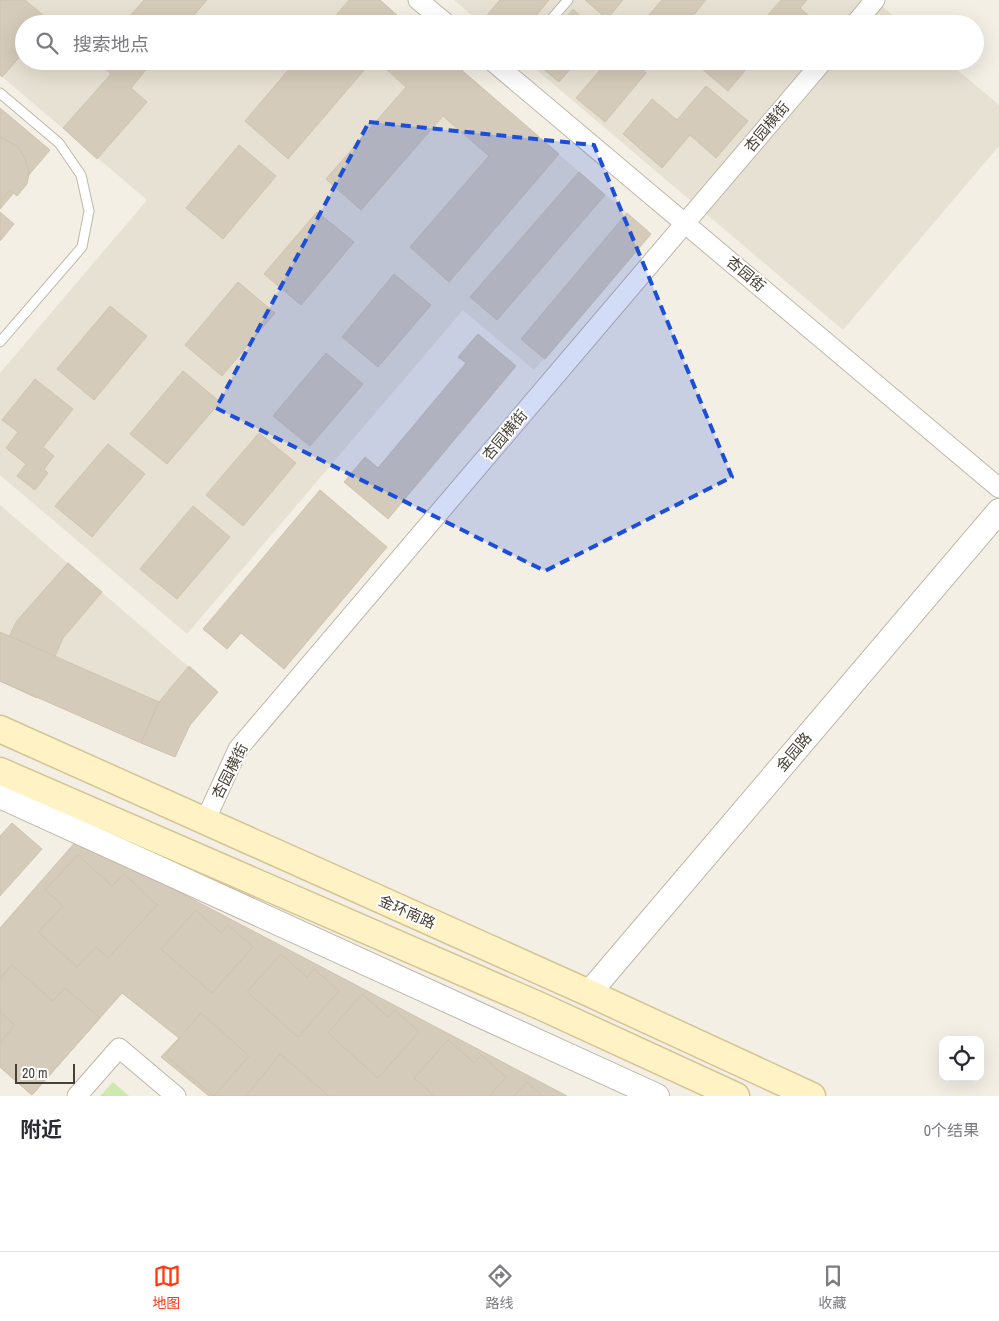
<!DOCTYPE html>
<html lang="zh">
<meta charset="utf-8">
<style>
body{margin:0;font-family:"Archivo Narrow","Noto Sans SC",sans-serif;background:#f2f2f3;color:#2b2b33}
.controls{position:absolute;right:15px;bottom:15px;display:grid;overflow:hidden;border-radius:10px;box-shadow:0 5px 20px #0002}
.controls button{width:45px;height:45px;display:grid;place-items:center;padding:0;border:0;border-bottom:1px solid #e1e1e2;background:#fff;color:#2b2b33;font:25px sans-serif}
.scale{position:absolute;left:15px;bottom:12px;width:60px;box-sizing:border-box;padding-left:5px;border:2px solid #464035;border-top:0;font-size:14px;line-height:18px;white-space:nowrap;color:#464035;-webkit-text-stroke:4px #fff;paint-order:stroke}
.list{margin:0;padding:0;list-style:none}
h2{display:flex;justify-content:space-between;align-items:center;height:65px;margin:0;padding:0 20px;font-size:21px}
h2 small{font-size:16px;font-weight:400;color:#7c7c81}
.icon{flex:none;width:28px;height:28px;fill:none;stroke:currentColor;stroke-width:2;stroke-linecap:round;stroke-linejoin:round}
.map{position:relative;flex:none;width:999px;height:1096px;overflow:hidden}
.search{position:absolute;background:#fff;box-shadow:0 5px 20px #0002;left:15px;right:15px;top:15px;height:55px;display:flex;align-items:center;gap:12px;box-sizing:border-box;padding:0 18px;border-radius:28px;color:#7c7c81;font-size:19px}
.sheet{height:155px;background:#fff}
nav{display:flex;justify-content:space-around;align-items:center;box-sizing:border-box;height:70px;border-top:1px solid #e1e1e2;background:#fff;font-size:14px;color:#7c7c81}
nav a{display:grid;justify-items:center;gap:2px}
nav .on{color:#ff3911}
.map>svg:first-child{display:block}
.residential{fill:#e7e1d3}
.grass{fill:#cde9ac}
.building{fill:#d5cbba;stroke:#d0c3ad}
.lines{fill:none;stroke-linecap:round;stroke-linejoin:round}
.service-casing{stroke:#bfb7a8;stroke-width:11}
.minor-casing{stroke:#bfb7a8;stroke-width:21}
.tertiary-casing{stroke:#bfb7a8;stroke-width:26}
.secondary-casing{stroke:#d5c493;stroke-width:29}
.service{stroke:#fff;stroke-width:9}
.minor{stroke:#fff;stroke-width:19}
.tertiary{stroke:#fff;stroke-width:24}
.secondary{stroke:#fff2c4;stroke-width:26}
.marked{fill:#1d4ed8;fill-opacity:0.2;stroke:#1d4ed8;stroke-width:4;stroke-dasharray:10 6;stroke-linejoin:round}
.labels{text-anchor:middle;stroke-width:4;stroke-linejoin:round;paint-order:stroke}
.street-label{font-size:15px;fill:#464035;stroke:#fff}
</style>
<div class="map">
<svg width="999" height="1096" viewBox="0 0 999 1096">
<rect width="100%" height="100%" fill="#f3efe5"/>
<!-- residential -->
<g class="residential">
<polygon points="0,0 380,0 407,24 24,24 24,61 451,61 651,234 534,370 463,310 187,634 0,475 0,373 147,200 0,75"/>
<polygon points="454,0 875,0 903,24 482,24"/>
<polygon points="526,61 947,61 999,105 999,146 843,330"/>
<polygon points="0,505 218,692 190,725 0,680"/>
</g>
<!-- grass -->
<polygon class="grass" points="113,1082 129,1096 100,1096"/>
<!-- building -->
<g class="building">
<polygon points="0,0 25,0 50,21 48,24 24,24 24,52 2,77 0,75"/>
<polygon points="144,0 207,0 186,24 123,24"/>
<polygon points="349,0 380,0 407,24 329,24"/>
<polygon points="500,0 549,0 529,24 487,24 483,20"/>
<polygon points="585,0 623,0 607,19"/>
<polygon points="662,0 706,0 686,24 641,24"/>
<polygon points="781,0 807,0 800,8 818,24 760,24"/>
<polygon points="573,9 589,24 560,24"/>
<polygon points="96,61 153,61 131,88 147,102 97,159 63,128 111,74"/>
<polygon points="296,61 372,61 288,159 245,121"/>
<polygon points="377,61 451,61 559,154 449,282 410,247 489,156 443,116 361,210 326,179 406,87"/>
<polygon points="534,61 577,61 559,82"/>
<polygon points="608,61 633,61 646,73 605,122 576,98"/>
<polygon points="693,61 753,61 728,91"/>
<polygon points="706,86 748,121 716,158 690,135 662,168 623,134 652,99 677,120"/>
<polygon points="0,108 50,150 0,209"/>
<polygon points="0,137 17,146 25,158 29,174 27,184 17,196 10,190 0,202"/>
<polygon points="239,145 276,176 223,239 186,208"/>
<polygon points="579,172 605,195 497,320 470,297"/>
<polygon points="0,212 14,224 0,241"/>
<polygon points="317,212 354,242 301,305 264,274"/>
<polygon points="627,213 651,234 545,359 521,339"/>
<polygon points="394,274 431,305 378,367 342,337"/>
<polygon points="238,282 275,313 222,376 185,345"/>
<polygon points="110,306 147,336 94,400 57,369"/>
<polygon points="478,334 516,366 388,519 344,482 365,457 378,468 466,363 458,357"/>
<polygon points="326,353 363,384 310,446 273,416"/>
<polygon points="183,371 220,402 167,464 130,434"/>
<polygon points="35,379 73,409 43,447 54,456 44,469 48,473 35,490 17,476 26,464 6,448 18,432 2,420"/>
<polygon points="259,433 296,463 243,526 206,495"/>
<polygon points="108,444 145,474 92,537 55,506"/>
<polygon points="320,490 387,547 284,669 241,633 227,649 203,629"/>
<polygon points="193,506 230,537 177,599 140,569"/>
<polygon points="68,563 102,592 63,638 37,698 0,681 0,656 16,622"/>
<polygon points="0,632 159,702 141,743 0,681"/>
<polygon points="189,666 218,692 190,725 175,757 141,743 159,702"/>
<polygon points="12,823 42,849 0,896 0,836"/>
<polygon points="78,839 567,1096 209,1096 161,1057 179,1038 122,993 32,1095 0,1067 0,928"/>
<polygon points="78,855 112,886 124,874 157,905 108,958 96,947 77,967 38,932 63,906 45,890"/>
<polygon points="196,910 221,933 228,925 253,947 212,993 161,949"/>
<polygon points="281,954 307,977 314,969 339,991 298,1037 247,992"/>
<polygon points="12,965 53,1001 65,988 100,1018 32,1095 0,1067 0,1043 15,1025 0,1012 0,979"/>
<polygon points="362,994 388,1017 395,1010 419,1032 378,1078 328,1033"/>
<polygon points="201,1013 249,1056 214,1096 165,1055"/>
<polygon points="448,1040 474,1063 481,1055 506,1077 489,1096 434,1096 414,1078"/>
<polygon points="280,1054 329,1096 246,1096"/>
<polygon points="527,1082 542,1096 514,1096"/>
</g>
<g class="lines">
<defs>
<g id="service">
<polyline points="547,24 568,0"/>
<polyline points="0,93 59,143 81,175 89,211 82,247 0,342"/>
</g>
<g id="minor">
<polyline points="418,0 447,24"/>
<polyline points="855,24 875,0"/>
<polyline points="492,61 999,488"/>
<polyline points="205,821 238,749 823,61"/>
<polyline points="77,1096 119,1048 176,1096"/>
</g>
<g id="tertiary">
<polyline points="0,796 657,1096"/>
<polyline points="589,993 999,511"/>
</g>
<g id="secondary">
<polyline points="0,729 589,993 812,1096"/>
<polyline points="0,771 538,1005 736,1096"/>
</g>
</defs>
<!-- service casing -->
<use href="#service" class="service-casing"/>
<!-- minor casing -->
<use href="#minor" class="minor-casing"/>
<!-- tertiary casing -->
<use href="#tertiary" class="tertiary-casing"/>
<!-- secondary casing -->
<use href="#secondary" class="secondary-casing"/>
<!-- service -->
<use href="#service" class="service"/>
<!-- minor -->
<use href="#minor" class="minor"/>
<!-- tertiary -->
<use href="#tertiary" class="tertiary"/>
<!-- secondary -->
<use href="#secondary" class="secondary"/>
</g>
<!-- marked area -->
<path class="marked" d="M369 122 594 145 732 477 545 571 216 408Z"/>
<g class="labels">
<!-- street labels -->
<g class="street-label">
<text transform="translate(767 127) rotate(-50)" y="5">杏园横街</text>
<text transform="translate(746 274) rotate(40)" y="5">杏园街</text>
<text transform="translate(505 435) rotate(-50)" y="5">杏园横街</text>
<text transform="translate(794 752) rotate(-50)" y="5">金园路</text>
<text transform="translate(230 771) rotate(-63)" y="5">杏园横街</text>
<text transform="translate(407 912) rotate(24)" y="5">金环南路</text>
</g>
</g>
</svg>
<div class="controls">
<button><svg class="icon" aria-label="locate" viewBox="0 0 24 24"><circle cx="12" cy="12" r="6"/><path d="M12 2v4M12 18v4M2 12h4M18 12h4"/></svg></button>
</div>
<div class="scale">20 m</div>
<div class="search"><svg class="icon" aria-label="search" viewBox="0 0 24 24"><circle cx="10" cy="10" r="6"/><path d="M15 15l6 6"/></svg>搜索地点</div>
</div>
<section class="sheet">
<h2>附近<small>0个结果</small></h2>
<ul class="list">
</ul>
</section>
<nav>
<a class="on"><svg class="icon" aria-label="map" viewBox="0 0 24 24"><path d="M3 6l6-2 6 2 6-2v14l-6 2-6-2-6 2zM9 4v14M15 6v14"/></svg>地图</a>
<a><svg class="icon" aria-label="directions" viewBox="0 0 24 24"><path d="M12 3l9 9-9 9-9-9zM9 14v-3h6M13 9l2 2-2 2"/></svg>路线</a>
<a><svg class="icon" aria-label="saved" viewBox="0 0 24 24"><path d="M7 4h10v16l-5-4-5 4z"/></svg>收藏</a>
</nav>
